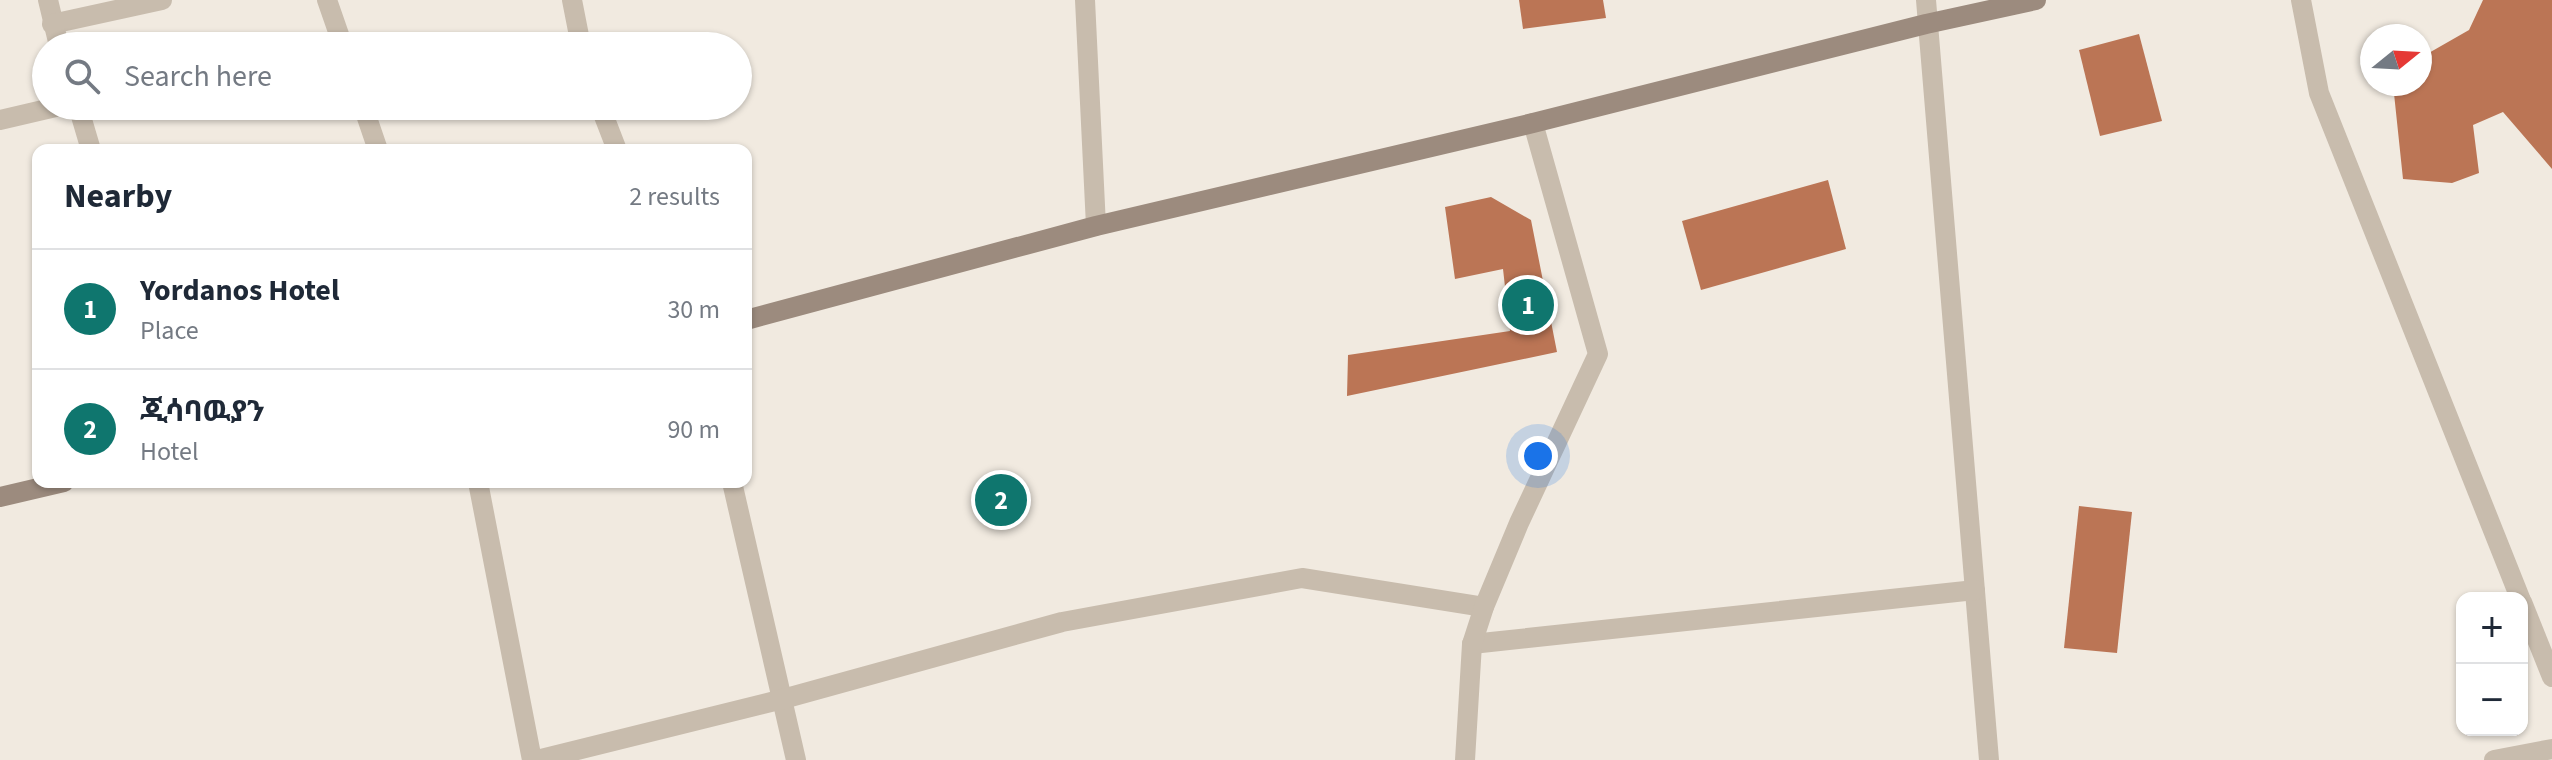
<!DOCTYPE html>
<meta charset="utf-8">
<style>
body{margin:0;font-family:"Source Sans 3","Noto Sans Ethiopic",sans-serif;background:#f6f6f7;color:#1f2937}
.controls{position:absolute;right:24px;bottom:24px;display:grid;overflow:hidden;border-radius:16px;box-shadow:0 2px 6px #0004}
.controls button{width:72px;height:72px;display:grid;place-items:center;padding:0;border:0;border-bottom:2px solid #e0e1e3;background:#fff;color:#1f2937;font:40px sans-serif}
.compass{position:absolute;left:2360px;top:24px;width:72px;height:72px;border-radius:50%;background:#fff;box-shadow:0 2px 6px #0004;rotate:72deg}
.you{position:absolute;left:1538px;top:456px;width:28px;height:28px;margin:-20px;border:6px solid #fff;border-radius:50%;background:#1a73e8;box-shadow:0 0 0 12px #1a73e833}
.badge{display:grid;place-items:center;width:52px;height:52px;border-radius:50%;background:#0f766e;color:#fff;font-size:26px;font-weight:700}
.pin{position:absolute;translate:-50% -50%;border:4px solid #fff;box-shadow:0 2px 8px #0006}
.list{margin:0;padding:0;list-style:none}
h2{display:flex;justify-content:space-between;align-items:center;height:104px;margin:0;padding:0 32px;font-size:34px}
h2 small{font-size:26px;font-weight:400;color:#747a83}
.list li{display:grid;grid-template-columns:52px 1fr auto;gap:24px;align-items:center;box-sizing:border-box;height:120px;padding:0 32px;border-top:2px solid #e0e1e3}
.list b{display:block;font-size:30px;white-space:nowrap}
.list p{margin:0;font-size:26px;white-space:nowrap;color:#747a83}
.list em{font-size:26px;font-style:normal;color:#747a83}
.icon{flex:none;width:44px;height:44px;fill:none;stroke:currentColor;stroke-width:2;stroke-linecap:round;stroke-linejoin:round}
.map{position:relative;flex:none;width:2552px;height:760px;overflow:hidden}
.search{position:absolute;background:#fff;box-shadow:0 2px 6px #0004;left:32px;top:32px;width:720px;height:88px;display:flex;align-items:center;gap:20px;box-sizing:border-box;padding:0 28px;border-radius:44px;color:#747a83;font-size:30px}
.panel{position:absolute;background:#fff;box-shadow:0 2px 6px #0004;left:32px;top:144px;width:720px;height:344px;border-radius:16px}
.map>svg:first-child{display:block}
.building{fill:#bb7555}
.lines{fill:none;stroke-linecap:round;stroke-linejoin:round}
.street{stroke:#c8bcad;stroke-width:20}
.secondary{stroke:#9c8b7e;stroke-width:20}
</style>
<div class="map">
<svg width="2552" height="760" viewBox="0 0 2552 760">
<rect width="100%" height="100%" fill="#f1eae0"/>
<!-- building -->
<g class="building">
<polygon points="1519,0 1603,0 1606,18 1523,29"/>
<polygon points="2483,0 2552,0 2552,169 2503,112 2473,125 2479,173 2452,183 2403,179 2393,84 2420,84 2420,58 2469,30"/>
<polygon points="2139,34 2162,121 2100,136 2079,50"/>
<polygon points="1828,180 1846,249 1701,290 1682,221"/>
<polygon points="1491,197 1531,220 1557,352 1347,396 1348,355 1510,331 1503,269 1455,279 1445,207"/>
<polygon points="2079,506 2132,512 2117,653 2064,648"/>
</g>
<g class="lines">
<!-- street -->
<g class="street">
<polyline points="48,0 59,46"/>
<polyline points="327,0 343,46"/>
<polyline points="572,0 581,46"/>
<polyline points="1085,0 1096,226"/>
<polyline points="1926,0 1989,760"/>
<polyline points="2301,0 2319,93 2520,598"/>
<polyline points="52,24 162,0"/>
<polyline points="78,106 91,150"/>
<polyline points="363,106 378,150"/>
<polyline points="600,106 617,150"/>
<polyline points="0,120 60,106"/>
<polyline points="478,482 532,760"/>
<polyline points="732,482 796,760"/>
<polyline points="2522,602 2552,677"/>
<polyline points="1472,644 1975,590"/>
<polyline points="537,760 783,699 1062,622 1302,578 1484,607"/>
<polyline points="1465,760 1472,644 1484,607 1519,523 1598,354 1533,123"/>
<polyline points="2494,760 2552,749"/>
</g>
<!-- secondary -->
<g class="secondary">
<polyline points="746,320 1096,226 1533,123 1926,24 2036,0"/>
<polyline points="0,497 64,482"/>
</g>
</g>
</svg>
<div class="controls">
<button>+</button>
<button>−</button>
</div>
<svg class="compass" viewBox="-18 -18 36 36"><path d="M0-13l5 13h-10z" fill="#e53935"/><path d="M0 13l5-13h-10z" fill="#747a83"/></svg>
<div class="you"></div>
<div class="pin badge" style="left:1528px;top:305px">1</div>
<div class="pin badge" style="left:1001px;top:500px">2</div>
<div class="search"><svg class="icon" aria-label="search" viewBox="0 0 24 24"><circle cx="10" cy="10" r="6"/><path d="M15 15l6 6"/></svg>Search here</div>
<section class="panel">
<h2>Nearby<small>2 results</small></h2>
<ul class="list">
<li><span class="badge">1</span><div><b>Yordanos Hotel</b><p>Place</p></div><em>30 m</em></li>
<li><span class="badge">2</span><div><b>ጂሳባዉያን</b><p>Hotel</p></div><em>90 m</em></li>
</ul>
</section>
</div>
